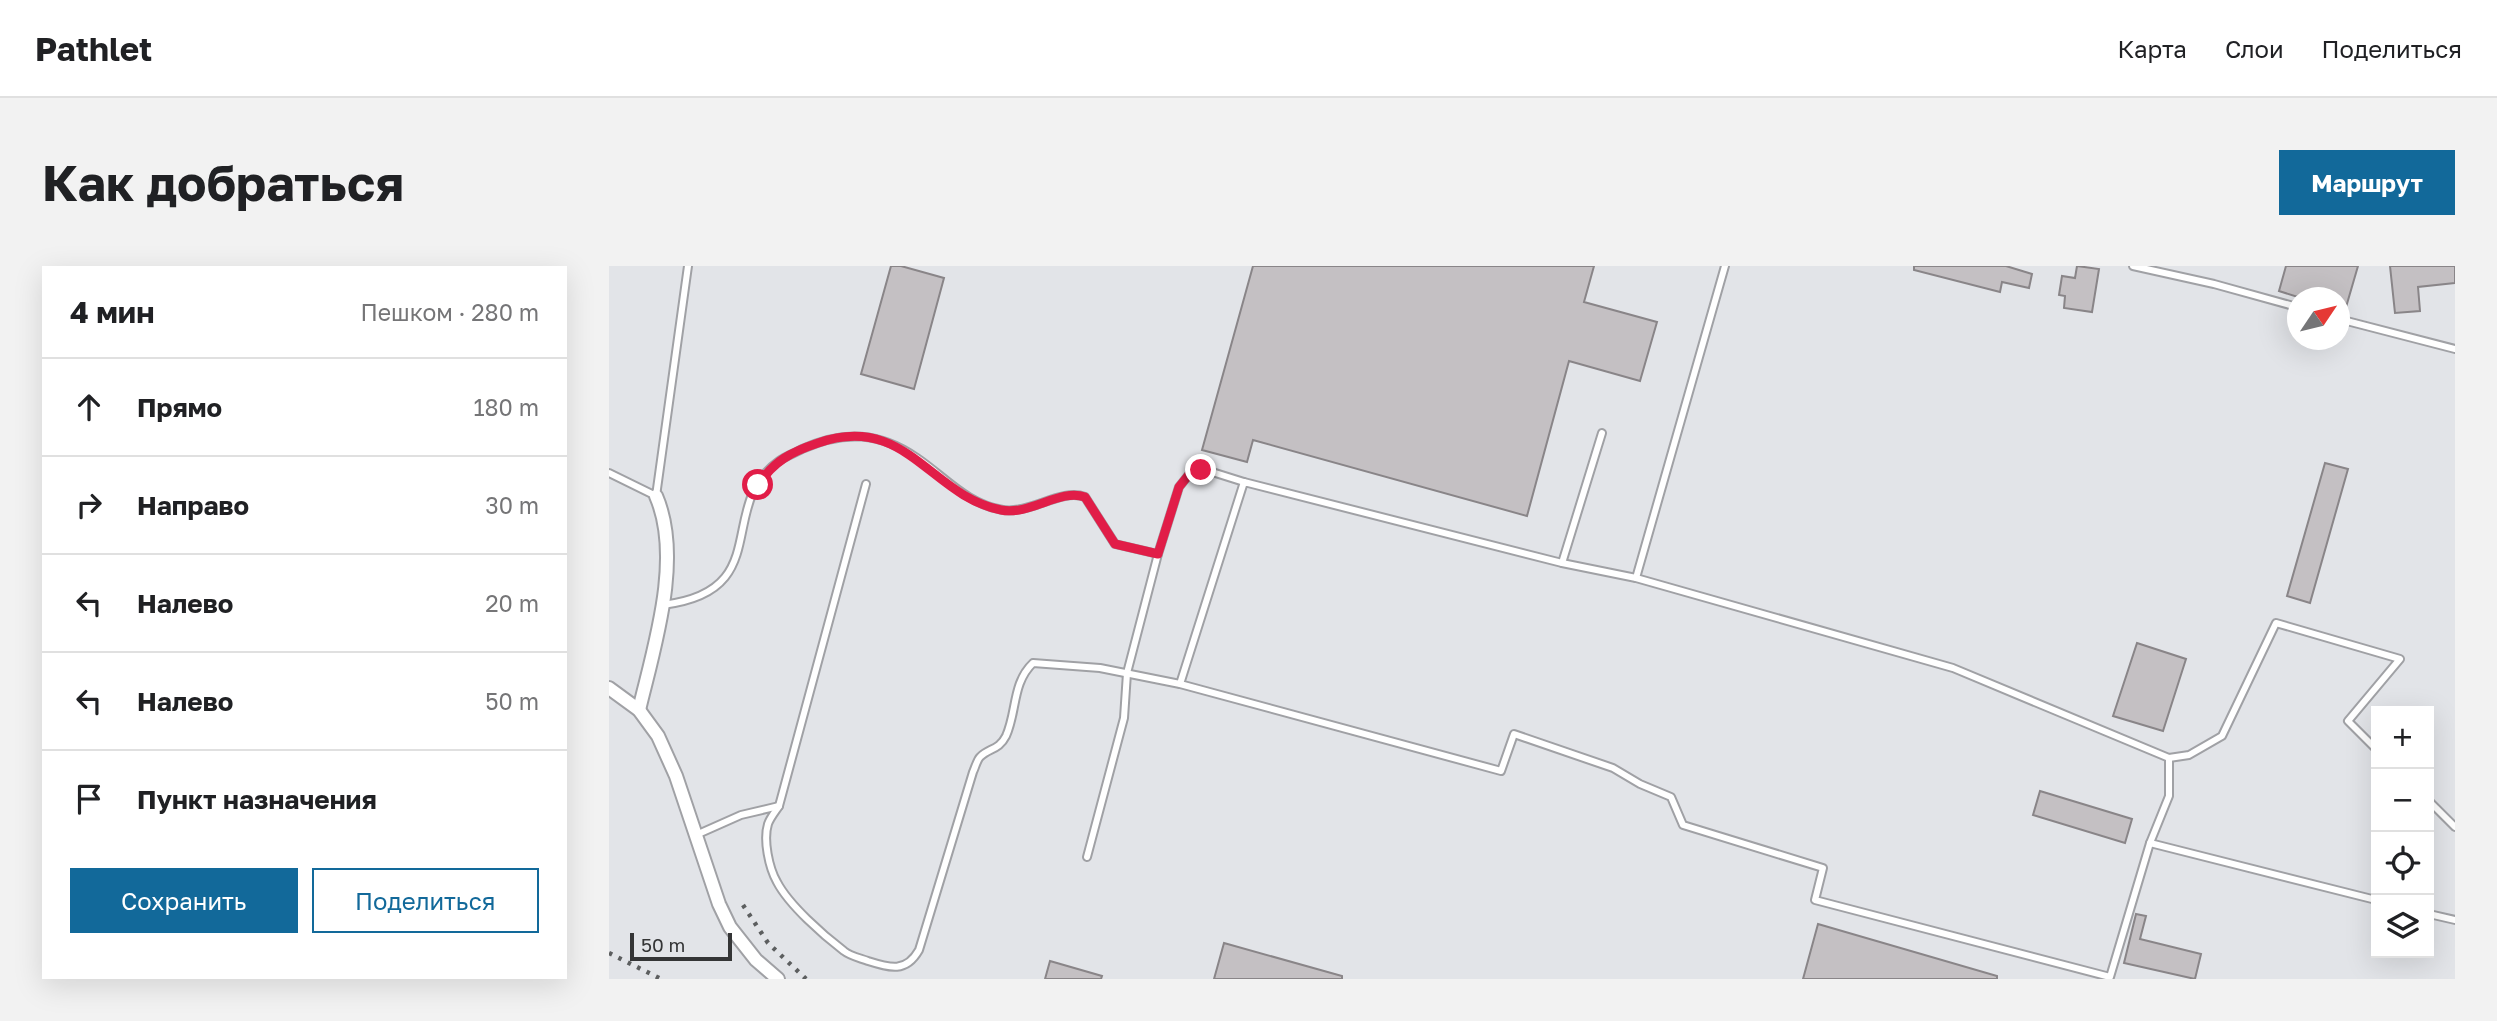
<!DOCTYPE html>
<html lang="ru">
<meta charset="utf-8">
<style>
body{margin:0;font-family:"Golos Text",sans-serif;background:#f2f2f2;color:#202124}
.controls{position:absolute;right:21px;bottom:21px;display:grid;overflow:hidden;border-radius:0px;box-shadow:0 7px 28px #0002}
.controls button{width:63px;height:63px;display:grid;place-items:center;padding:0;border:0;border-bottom:2px solid #e0e0e0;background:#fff;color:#202124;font:35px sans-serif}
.compass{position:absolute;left:1678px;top:21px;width:63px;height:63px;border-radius:50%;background:#fff;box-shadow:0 7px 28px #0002;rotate:55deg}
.scale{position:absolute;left:21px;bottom:18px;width:102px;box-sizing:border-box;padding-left:7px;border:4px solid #343536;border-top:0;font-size:19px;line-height:24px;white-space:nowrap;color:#343536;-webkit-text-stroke:5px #e2e4e8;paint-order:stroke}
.stop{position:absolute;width:21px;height:21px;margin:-16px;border:5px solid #e11d48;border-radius:50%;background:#fff}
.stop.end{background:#e11d48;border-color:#fff;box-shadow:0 2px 7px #0008}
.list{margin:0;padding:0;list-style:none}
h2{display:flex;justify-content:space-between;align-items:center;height:91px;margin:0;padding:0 28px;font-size:30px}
h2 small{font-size:23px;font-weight:400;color:#757577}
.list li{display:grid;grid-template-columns:46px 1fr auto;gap:21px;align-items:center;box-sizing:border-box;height:98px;padding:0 28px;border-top:2px solid #e0e0e0}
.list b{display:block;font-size:26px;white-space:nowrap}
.list em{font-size:23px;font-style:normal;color:#757577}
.actions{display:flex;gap:14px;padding:21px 28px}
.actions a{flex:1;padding:16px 0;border:2px solid #12699a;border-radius:0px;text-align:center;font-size:24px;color:#12699a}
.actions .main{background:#12699a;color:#fff}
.icon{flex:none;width:38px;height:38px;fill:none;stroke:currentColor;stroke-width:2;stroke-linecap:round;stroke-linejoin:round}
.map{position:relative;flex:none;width:1846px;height:713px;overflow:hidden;border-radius:0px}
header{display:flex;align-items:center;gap:42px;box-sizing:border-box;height:98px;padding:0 35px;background:#fff;border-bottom:2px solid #e0e0e0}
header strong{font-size:33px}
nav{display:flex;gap:38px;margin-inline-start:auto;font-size:24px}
.intro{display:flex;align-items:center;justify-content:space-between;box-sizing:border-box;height:168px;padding:0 42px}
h1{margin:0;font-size:49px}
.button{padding:18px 32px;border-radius:0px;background:#12699a;color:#fff;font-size:24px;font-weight:700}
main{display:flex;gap:42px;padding:0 42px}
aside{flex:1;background:#fff;border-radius:0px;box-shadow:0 7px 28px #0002}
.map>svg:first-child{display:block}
.building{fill:#c4c0c3;stroke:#898588;stroke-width:2}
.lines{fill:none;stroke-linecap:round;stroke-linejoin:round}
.lane-casing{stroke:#a0a1a5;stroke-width:10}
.street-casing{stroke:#a0a1a5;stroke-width:16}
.lane{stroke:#fff;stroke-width:6}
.street{stroke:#fff;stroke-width:12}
.rail{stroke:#5c5e5f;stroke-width:4.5;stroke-dasharray:3.5 7;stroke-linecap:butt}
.route{stroke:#e11d48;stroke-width:9}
</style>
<header>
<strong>Pathlet</strong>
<nav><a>Карта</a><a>Слои</a><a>Поделиться</a></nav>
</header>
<div class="intro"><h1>Как добраться</h1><a class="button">Маршрут</a></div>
<main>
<aside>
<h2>4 мин<small>Пешком · 280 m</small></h2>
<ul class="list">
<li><svg class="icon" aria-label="ahead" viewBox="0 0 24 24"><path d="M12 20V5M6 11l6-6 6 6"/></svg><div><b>Прямо</b></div><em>180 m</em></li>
<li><svg class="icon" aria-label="right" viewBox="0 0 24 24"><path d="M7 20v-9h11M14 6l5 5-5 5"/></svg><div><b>Направо</b></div><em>30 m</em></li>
<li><svg class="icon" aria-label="left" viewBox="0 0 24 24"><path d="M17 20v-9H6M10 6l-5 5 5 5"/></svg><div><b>Налево</b></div><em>20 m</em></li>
<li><svg class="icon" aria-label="left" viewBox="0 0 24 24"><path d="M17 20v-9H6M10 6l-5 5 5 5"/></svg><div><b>Налево</b></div><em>50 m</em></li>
<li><svg class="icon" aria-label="arrive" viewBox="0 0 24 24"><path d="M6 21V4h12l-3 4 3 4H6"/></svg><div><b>Пункт назначения</b></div></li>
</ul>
<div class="actions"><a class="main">Сохранить</a><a>Поделиться</a></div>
</aside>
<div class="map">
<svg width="1846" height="713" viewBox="0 0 1846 713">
<rect width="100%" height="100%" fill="#e2e4e8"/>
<!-- building -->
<g class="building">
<polygon points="282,0 292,0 335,12 305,123 252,108"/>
<polygon points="644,0 985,0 975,36 1048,56 1031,115 960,95 918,250 644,174 638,196 593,184"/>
<polygon points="1305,0 1397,0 1423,8 1420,22 1393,16 1391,26 1305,4"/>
<polygon points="1468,0 1490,3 1483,46 1455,42 1456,30 1450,29 1453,10 1466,12"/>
<polygon points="1677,0 1749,0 1735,48 1731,47 1731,32 1692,32 1670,25"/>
<polygon points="1781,0 1846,0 1846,17 1809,21 1811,45 1786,47"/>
<polygon points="1716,197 1739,203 1701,337 1678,330"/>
<polygon points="1528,377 1577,393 1554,465 1504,450"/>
<polygon points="1431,525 1523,553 1516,577 1424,549"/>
<polygon points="1527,648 1537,650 1531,673 1592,688 1586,713 1515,697"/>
<polygon points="1209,658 1388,710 1388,713 1194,713"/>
<polygon points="615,677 733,710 733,713 605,713"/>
<polygon points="441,695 493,710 492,713 436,713"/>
</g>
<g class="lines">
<defs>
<g id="lane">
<polyline points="1524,0 1605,18 1688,41"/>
<polyline points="1730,53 1846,83"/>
<polyline points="0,207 47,230 79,0"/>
<path d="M257 218 170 540C166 546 161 552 159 558 154 574 160 602 168 616 180 639 214 669 235 685 241 690 251 692 259 695 281 702 297 707 310 684L364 506C366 502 368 494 371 491 380 482 390 484 397 470 408 446 403 417 424 397L491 402 571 418"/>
<polyline points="549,288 570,221 582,206 600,205 635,216"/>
<polyline points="953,297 993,167"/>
<polyline points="1027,312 1116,0"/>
<path d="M54 339C167 325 106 240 170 195 177 190 186 187 193 183 235 164 271 166 308 192 336 211 359 239 394 244 422 248 452 222 476 231L506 278 549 288 518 407 515 452 478 591"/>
<polyline points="1767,483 1739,455 1791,393 1667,357 1613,470 1580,489 1560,492 1344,402 1027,312 953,297 635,216 571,418 892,505 905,468 1004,502 1031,518 1062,531 1074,559 1214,602 1206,634 1501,711 1541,577 1767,634"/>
<polyline points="1820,535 1846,561"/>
<polyline points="87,569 132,549 170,540"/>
<polyline points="1541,577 1560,530 1560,492"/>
<polyline points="1820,648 1846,654"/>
</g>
<g id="street">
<polyline points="0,422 30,444 49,470 67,510 110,638 121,661 147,694 169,713"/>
<path d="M30 444C45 381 74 292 47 230"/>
</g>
</defs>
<!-- lane casing -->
<use href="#lane" class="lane-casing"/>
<!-- street casing -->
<use href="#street" class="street-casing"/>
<!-- lane -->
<use href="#lane" class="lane"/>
<!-- street -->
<use href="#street" class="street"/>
<!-- rail -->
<g class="rail">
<polyline points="134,639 159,677 197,713"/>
<polyline points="0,687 52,713"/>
</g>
</g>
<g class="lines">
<!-- route -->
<path class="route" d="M149 219C165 195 182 186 209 177 297 146 321 230 392 244 421 250 451 222 476 231L506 278 549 288 570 221 582 206 592 204"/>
</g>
</svg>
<div class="controls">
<button>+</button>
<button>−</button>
<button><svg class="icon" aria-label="locate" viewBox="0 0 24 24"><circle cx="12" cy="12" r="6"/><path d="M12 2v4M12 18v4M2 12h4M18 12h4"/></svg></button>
<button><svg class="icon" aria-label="layers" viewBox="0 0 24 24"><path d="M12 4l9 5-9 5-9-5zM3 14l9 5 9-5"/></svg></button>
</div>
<svg class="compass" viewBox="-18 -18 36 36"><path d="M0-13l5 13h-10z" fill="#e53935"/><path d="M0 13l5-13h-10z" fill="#757577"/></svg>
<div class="scale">50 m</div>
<div class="stop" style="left:149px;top:219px"></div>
<div class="stop end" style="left:592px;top:204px"></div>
</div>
</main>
